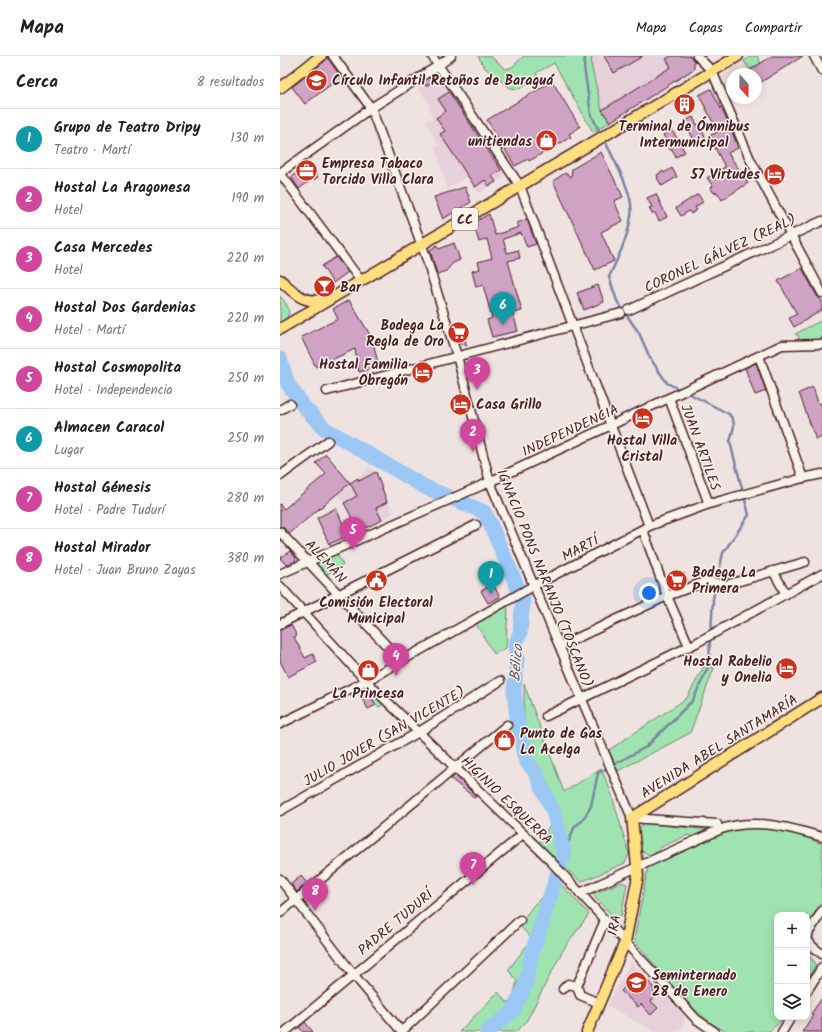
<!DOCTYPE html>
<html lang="es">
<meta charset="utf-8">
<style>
body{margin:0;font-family:Kalam,sans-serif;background:#f6f6f6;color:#202124}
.controls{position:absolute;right:12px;bottom:12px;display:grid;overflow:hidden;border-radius:8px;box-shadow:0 2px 10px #0003}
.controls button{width:36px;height:36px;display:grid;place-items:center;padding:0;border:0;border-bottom:1px solid #e0e0e0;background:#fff;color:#202124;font:20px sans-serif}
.compass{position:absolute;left:446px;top:12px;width:36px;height:36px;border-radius:50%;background:#fff;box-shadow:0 2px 10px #0003;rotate:160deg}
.you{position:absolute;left:369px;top:537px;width:14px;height:14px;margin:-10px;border:3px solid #fff;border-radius:50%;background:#1a73e8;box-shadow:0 0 0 6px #1a73e833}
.badge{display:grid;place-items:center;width:26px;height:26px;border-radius:50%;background:#c8321e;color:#fff;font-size:13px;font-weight:700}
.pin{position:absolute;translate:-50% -33px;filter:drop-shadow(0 1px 2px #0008)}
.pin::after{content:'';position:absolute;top:21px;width:14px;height:12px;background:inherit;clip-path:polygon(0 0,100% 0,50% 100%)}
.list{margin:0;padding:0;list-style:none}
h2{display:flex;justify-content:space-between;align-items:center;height:52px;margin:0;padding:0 16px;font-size:17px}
h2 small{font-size:13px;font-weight:400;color:#757577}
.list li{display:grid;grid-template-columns:26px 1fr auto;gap:12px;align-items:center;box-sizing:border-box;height:60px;padding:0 16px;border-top:1px solid #e0e0e0}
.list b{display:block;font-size:15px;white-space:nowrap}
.list p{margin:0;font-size:13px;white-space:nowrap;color:#757577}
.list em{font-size:13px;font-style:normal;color:#757577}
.icon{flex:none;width:22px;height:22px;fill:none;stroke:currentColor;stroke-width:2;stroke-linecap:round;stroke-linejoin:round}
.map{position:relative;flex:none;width:542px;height:976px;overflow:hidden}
header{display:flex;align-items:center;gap:24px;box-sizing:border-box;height:56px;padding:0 20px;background:#fff;border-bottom:1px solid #e0e0e0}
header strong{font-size:19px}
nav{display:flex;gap:22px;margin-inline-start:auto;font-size:14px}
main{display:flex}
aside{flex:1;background:#fff}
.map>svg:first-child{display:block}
.built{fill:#e6d0d9}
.green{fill:#9fe4b0;stroke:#74826e}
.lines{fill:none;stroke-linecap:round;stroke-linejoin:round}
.stream{stroke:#7a84a4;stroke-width:2.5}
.river{stroke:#9ac7f4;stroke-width:15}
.building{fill:#d0a3c5;stroke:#4a1f2b}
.minor-casing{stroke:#4a1f2b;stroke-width:11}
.major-casing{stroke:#4a1f2b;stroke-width:13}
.minor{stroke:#f7f3e8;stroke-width:8}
.major{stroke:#fddf80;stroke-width:10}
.labels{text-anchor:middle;stroke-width:3;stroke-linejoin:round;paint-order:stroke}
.shield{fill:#f7f3e8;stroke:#7e5f64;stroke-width:1}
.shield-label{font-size:13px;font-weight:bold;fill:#4a1f2b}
.poi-label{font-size:14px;font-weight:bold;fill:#4a1f2b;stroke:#f7f3e8;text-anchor:start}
.street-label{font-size:14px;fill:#4a1f2b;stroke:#f7f3e8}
.water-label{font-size:15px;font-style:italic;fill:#625167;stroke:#f7f3e8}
</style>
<header>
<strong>Mapa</strong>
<nav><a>Mapa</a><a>Capas</a><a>Compartir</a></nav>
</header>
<main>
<aside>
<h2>Cerca<small>8 resultados</small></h2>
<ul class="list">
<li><span class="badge" style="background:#0f9aa8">1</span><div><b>Grupo de Teatro Dripy</b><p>Teatro · Martí</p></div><em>130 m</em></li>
<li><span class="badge" style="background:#d1479c">2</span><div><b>Hostal La Aragonesa</b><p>Hotel</p></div><em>190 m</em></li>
<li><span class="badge" style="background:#d1479c">3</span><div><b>Casa Mercedes</b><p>Hotel</p></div><em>220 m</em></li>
<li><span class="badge" style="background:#d1479c">4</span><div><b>Hostal Dos Gardenias</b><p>Hotel · Martí</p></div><em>220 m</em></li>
<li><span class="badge" style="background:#d1479c">5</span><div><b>Hostal Cosmopolita</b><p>Hotel · Independencia</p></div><em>250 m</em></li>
<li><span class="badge" style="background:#0f9aa8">6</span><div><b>Almacen Caracol</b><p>Lugar</p></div><em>250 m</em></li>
<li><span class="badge" style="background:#d1479c">7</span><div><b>Hostal Génesis</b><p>Hotel · Padre Tudurí</p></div><em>280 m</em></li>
<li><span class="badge" style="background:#d1479c">8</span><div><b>Hostal Mirador</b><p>Hotel · Juan Bruno Zayas</p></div><em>380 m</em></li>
</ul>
</aside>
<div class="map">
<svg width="542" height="976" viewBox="0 0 542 976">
<rect width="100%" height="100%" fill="#efe3e1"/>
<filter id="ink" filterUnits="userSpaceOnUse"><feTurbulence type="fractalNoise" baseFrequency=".025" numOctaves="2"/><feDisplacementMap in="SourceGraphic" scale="8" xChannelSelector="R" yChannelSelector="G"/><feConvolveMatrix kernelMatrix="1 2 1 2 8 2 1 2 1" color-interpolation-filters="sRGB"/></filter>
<g filter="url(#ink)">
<!-- built -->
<g class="built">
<polygon points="312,0 410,0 414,4 414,13 330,66 322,54 311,9"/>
<polygon points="151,18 157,19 225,120 199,137 187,120 167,133 155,91 158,89 146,65 153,62 149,50 150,49 136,29"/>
<polygon points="90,412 96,416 113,458 79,475 65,446 57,439"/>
<polygon points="351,906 405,960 403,969 399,976 373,976 373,975 327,949"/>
</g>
<!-- green -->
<g class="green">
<polygon points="198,0 210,0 226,13 232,11 244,0 312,0 311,9 322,54 330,66 313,76 274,7 256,17 258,21 239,33 230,32 205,12"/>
<polygon points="471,0 477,0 481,7 470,14 464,5"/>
<path d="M0 240C9 250 14 259 0 268Z"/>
<polygon points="542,264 542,284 518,284 519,280 515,278"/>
<polygon points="57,498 63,509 46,519 35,507"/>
<polygon points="228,550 226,592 214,598 196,568"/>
<polygon points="425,608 434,612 410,677 338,715 329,694 407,642"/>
<polygon points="244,628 284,736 321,713 330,733 349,798 345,807 301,826 259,787 271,767 272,747 258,715 252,709 246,692 248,684 244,671"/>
<polygon points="88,631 104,647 100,651 96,649 88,636 81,641 78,637"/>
<polygon points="363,767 430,774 412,781 408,779 381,791 379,795 369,799 361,794 358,776"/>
<path d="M457 772 507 773 542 788V846L527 869V859H497V961H505L490 975 487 976C475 976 462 976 450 976 422 972 373 906 354 884L368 811Z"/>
<polygon points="278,825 309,858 283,894 246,966 236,976 179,976 218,936 227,947 233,941 237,925 228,914 252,883 239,869 253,850"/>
<polygon points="341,826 347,828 341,860 334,862 312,838"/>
<polygon points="527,897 536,908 527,924"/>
</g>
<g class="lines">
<!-- stream -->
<g class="stream">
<polyline points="305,0 304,11 311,58 321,79"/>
<path d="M324 83C333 103 355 138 351 160 348 181 338 202 329 221L337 245 359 277 370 302 387 327 401 334"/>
<polyline points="406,336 449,358 453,364 454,370 450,386 469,459 443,497 433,543 431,577"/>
<polyline points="284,797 295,770 302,765 311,750 318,717 366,691 413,644 429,609 430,582"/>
</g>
<!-- river -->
<polyline class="river" points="0,303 8,328 24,351 44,372 145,431 204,456 208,463 243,544 240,577 235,589 237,603 234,635 238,670 243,682 243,696 246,705 255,716 273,755 284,797 252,897 245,930 232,956 207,976"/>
</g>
<!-- building -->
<g class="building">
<polygon points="324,0 363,0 334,17"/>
<polygon points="391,0 410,0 414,5 414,13 330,66 322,54 391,11 386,3"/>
<polygon points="492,0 523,0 478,28 476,24 476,18 464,18"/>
<polygon points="47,1 61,21 25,48 12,31 45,5"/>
<polygon points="150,21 153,25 146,30 143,26"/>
<polygon points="272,25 300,71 289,78 291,81 249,105 248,103 235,110 207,64"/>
<polygon points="431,33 450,70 458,92 448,97 468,127 442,144 437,136 434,137 430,131 433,130 427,122 445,111 429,80 438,76 419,39"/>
<polygon points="169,36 221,114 212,120 216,126 209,130 205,124 195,131 160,78 165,75 156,62 166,55 158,43"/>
<polygon points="413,61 417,69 419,68 426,83 416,88 405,67 405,65"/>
<polygon points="392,74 405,96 396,101 392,93 390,94 386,88 388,87 383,79"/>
<polygon points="321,96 343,141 334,145 343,165 321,176 334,205 315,214 273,125 285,117 291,121 292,113"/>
<polygon points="26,105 38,121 33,124 32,123 19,133 11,121 24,112 21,108"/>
<polygon points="392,112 397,121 382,130 377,122 378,121 377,119 383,115 384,117"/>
<polygon points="185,131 191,146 163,163 154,141"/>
<polygon points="376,138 387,161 379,165 375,157 372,158 369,152 372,151 367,142"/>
<polygon points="418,138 423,146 415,151 417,154 411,158 409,155 401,160 396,152"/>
<polygon points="209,158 215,179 239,171 237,167 247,163 256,188 247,191 241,177 223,183 227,197 238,194 240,202 228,205 242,255 233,257 238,275 212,281 207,264 212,262 203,229 196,231 192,215 200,213 198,206 212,202 207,183 199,186 193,167"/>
<polygon points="174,187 180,204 173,207 166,215 157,218 150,194 157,189 159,193"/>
<polygon points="56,201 68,216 53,227 42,210"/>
<polygon points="522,212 537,240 542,245 542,254 514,271 509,262 517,258 498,225"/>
<polygon points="318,229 324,246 304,254 297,237"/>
<polygon points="69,244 92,282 99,311 79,316 75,293 36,311 21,281 58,263 53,253"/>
<polygon points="179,266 187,290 178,286 173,268"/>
<polygon points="476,307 486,335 475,339 465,312"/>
<polygon points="533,331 538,347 542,348 542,381 536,384 519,337"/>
<polygon points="46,398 70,427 9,478 4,472 0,471 0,448 4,453 46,418 36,407"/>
<polygon points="96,416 107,446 96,452 102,464 79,475 64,447 77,440 70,427 78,422 79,425"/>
<polygon points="56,452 68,480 49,488 37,462"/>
<polygon points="10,495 16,502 15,506 6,509 0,502"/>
<polygon points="404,517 407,525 390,531 387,524"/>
<polygon points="213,528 220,541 208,547 201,535"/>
<polygon points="11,569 17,580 14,581 25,602 33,598 37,606 8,621 0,605 0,574"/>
<polygon points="90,609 95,614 87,618 84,614"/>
<polygon points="88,636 96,649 88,653 81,641"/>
<polygon points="227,677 233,684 221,693 215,686"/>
<polygon points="175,719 196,740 195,742 171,723"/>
<polygon points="21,820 27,827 17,836 11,828"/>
<polygon points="364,921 374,932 373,934 378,939 371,945 378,952 371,959 361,948 358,951 341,935 349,927 353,931"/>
<polygon points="542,942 542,976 522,976 533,959 531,958"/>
<polygon points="25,966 33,976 23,976 19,971"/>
</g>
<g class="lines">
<defs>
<g id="minor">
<polyline points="53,0 91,52 145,198 177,300 210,426 352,762 437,768"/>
<polyline points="152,0 240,130 369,470"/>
<polyline points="417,0 432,15 470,103 542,237"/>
<polyline points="534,0 542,15"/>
<polyline points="0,117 91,52 158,10 171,0"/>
<polyline points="0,117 81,225"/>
<polyline points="349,254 542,165"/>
<polyline points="479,300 523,422"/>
<polyline points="47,335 341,257"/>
<polyline points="389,342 429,448"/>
<polyline points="0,354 10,348"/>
<polyline points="0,420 48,385"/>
<polyline points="363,474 387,540 409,590"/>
<polyline points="0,476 121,605"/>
<polyline points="493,515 506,538"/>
<polyline points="0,518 205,428 502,289 542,288"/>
<polyline points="0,530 86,625 265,799 416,963 435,976"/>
<polyline points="0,568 196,469"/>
<polyline points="280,590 387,540 427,525 446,529 525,506"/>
<polyline points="266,660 416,587 542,518"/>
<polyline points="0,668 86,625 253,530 369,470 429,448 523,422 542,418"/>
<polyline points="0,755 139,676 220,625"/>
<polyline points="0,823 73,918 122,976"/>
<path d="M300 837 441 773C475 762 509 771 542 781"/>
<polyline points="542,855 529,876 527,883 532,890 542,898"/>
<polyline points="0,857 227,669"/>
<polyline points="283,933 288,928 297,930"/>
<polyline points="527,935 542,911"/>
<polyline points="319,947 300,939 297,930 325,864"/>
<polyline points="5,976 243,778"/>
<polyline points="121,976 240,864"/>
<polyline points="502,976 511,961"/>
</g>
<g id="major">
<polyline points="0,32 41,0"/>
<path d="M0 224C16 238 24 249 47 243"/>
<polyline points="0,273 458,0"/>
<polyline points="307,976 345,886 358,820 352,762 542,642"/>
</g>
</defs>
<!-- minor casing -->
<use href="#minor" class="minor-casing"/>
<!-- major casing -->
<use href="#major" class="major-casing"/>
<!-- minor -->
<use href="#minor" class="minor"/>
<!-- major -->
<use href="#major" class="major"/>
</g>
</g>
<!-- icons -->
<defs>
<symbol id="school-disc" viewBox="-11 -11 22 22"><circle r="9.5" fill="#c8321e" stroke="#f7f3e8"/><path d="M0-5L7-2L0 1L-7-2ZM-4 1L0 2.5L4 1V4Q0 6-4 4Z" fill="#fff"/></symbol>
<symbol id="building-disc" viewBox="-11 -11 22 22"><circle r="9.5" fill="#c8321e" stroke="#f7f3e8"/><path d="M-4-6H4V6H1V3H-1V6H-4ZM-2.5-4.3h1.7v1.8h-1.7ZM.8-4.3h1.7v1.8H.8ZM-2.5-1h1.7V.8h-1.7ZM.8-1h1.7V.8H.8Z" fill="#fff"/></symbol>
<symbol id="shop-disc" viewBox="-11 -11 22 22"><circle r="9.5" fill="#c8321e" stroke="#f7f3e8"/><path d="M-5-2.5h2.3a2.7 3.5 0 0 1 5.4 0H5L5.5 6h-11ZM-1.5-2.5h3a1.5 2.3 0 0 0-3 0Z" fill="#fff"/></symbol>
<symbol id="office-disc" viewBox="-11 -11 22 22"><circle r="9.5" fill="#c8321e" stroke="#f7f3e8"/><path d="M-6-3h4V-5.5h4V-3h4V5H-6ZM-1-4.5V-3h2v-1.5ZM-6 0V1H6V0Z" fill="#fff"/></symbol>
<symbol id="hotel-disc" viewBox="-11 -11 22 22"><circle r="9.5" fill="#c8321e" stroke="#f7f3e8"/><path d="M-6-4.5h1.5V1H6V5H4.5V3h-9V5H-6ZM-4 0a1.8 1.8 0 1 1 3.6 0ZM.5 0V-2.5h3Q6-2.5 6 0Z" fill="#fff"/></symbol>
<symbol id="bar-disc" viewBox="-11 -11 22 22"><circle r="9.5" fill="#c8321e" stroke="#f7f3e8"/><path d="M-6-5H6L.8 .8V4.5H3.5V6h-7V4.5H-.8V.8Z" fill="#fff"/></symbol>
<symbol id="supermarket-disc" viewBox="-11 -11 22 22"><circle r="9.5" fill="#c8321e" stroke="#f7f3e8"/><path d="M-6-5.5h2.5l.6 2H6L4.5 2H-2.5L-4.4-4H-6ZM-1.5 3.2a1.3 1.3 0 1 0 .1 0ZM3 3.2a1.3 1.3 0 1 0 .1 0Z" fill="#fff"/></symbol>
<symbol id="civic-disc" viewBox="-11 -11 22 22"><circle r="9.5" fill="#c8321e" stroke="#f7f3e8"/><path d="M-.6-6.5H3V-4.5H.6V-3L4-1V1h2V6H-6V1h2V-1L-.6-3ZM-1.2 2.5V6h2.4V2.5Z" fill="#fff"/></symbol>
</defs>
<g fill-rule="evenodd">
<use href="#school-disc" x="24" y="12" width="25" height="25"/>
<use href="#building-disc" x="392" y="36" width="25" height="25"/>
<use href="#shop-disc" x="254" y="72" width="25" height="25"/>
<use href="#office-disc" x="14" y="102" width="25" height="25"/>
<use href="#hotel-disc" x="482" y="106" width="25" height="25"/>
<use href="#bar-disc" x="32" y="218" width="25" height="25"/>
<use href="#supermarket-disc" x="166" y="264" width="25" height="25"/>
<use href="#hotel-disc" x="130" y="304" width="25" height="25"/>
<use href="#hotel-disc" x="168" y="336" width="25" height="25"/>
<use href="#hotel-disc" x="350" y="350" width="25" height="25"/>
<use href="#civic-disc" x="84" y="512" width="25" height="25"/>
<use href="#supermarket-disc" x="384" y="512" width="25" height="25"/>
<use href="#hotel-disc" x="494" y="600" width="25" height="25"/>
<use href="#shop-disc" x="76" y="602" width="25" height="25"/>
<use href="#shop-disc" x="212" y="672" width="25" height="25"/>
<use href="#school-disc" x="344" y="914" width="25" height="25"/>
</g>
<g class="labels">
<!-- shield labels -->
<rect class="shield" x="172" y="152" width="26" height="22" rx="3"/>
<g class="shield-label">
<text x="185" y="168">CC</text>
</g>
<!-- poi labels -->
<g class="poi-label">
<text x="52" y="29">Círculo Infantil Retoños de Baraguá</text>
<text x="404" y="75" text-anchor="middle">Terminal de Ómnibus<tspan x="404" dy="16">Intermunicipal</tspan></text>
<text x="252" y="90" text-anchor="end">unitiendas</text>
<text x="42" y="112">Empresa Tabaco<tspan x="42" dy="16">Torcido Villa Clara</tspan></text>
<text x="480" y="123" text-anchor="end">57 Virtudes</text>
<text x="60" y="236">Bar</text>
<text x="164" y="274" text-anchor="end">Bodega La<tspan x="164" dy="16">Regla de Oro</tspan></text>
<text x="128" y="313" text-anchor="end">Hostal Familia<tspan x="128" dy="16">Obregón</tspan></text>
<text x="196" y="353">Casa Grillo</text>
<text x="362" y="389" text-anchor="middle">Hostal Villa<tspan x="362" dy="16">Cristal</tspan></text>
<text x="412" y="521">Bodega La<tspan x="412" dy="16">Primera</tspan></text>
<text x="96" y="551" text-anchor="middle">Comisión Electoral<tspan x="96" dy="16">Municipal</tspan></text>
<text x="492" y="610" text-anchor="end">Hostal Rabelio<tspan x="492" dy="16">y Onelia</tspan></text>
<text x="88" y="642" text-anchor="middle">La Princesa</text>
<text x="240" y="682">Punto de Gas<tspan x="240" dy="16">La Acelga</tspan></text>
<text x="372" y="924">Seminternado<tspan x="372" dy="16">28 de Enero</tspan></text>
</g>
<!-- street labels -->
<g class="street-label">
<text transform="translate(440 197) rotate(-25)" y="5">CORONEL GÁLVEZ (REAL)</text>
<text transform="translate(290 374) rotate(-25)" y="5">INDEPENDENCIA</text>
<text transform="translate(421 391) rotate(70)" y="5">JUAN ARTILES</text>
<text transform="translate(300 492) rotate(-27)" y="5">MARTÍ</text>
<text transform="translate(46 505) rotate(47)" y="5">ALEMÁN</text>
<text transform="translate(265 522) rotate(68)" y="5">IGNACIO PONS NARANJO (TOSCANO)</text>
<text transform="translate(104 680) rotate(-30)" y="5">JULIO JOVER (SAN VICENTE)</text>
<text transform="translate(439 690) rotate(-32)" y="5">AVENIDA ABEL SANTAMARÍA</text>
<text transform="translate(227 744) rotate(44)" y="5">HIGINIO ESQUERRA</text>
<text transform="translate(115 866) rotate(-40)" y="5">PADRE TUDURÍ</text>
<text transform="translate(334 869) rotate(-77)" y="5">1RA</text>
</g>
<!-- water labels -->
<g class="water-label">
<text transform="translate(236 607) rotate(-85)" y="5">Bélico</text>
</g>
</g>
</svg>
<div class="controls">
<button>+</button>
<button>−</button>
<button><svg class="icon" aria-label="layers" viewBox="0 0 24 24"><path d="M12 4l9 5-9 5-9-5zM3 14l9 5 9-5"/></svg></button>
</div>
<svg class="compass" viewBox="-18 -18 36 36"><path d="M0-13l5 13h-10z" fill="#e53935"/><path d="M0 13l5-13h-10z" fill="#757577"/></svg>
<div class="you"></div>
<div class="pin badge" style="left:211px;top:538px;background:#0f9aa8">1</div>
<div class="pin badge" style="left:193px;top:396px;background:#d1479c">2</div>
<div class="pin badge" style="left:197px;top:334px;background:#d1479c">3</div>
<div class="pin badge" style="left:116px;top:620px;background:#d1479c">4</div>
<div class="pin badge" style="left:73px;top:494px;background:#d1479c">5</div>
<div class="pin badge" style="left:223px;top:269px;background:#0f9aa8">6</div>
<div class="pin badge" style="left:193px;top:829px;background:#d1479c">7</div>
<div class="pin badge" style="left:35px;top:855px;background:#d1479c">8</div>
</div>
</main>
